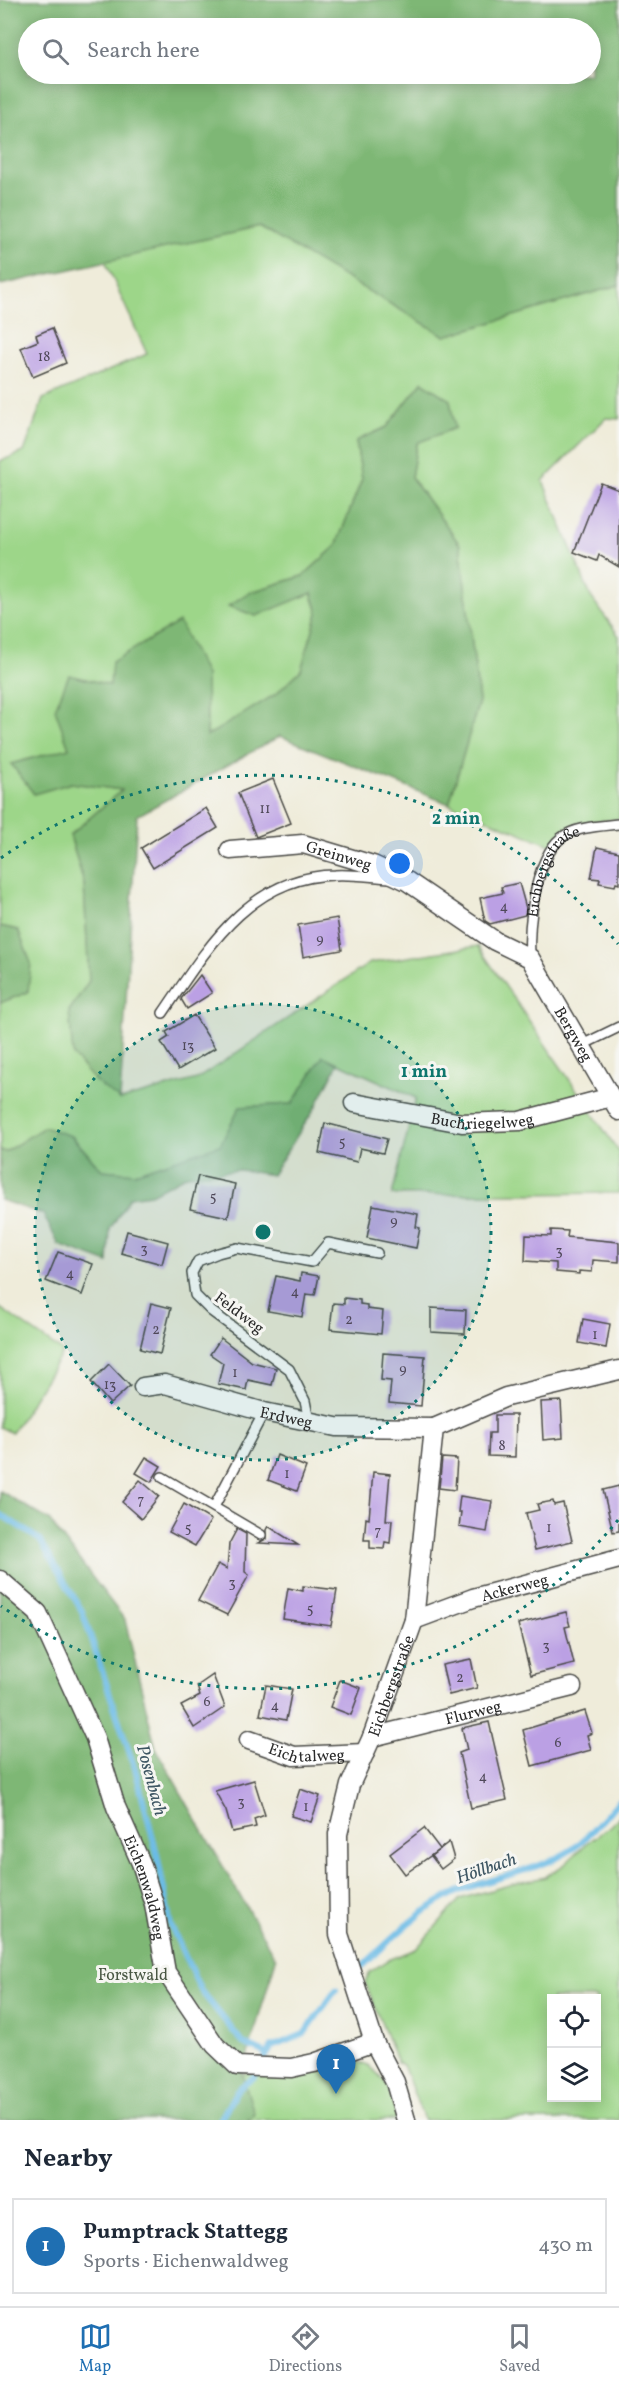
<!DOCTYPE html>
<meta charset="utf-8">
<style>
body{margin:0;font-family:Vollkorn,serif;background:#f6f6f7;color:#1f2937}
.controls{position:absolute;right:18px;bottom:18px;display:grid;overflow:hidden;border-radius:0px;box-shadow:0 3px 15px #0003}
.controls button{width:54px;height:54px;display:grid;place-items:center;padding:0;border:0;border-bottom:2px solid #e0e1e3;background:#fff;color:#1f2937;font:30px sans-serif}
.you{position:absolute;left:400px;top:864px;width:21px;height:21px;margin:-15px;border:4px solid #fff;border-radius:50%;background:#1a73e8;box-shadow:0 0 0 9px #1a73e833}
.badge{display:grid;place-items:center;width:39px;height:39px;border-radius:50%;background:#1f6fb2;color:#fff;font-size:20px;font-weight:700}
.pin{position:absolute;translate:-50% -50px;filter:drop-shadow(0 2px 3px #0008)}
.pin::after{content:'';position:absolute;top:32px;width:21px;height:18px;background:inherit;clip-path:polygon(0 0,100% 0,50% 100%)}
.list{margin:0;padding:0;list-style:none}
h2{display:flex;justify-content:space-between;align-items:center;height:78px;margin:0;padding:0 24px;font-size:26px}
h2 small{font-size:20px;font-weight:400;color:#747a83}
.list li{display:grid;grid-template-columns:39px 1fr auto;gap:18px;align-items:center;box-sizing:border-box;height:96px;margin:0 12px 12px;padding:0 12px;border:2px solid #e0e1e3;border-radius:0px}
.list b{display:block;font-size:22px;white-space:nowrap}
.list p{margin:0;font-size:20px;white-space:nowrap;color:#747a83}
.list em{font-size:20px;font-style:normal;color:#747a83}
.icon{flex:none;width:33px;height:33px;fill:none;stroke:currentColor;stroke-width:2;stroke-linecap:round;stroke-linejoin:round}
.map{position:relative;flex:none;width:619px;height:2120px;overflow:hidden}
.search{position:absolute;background:#fff;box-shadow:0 3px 15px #0003;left:18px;right:18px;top:18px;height:66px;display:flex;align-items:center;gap:15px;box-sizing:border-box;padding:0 21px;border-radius:33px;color:#747a83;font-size:22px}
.sheet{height:186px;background:#fff}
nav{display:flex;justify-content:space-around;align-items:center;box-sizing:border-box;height:84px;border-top:2px solid #e0e1e3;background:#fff;font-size:16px;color:#747a83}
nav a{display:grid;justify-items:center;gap:3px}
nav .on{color:#1f6fb2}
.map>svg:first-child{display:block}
.green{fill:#9dd689;stroke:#64805a;stroke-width:1.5;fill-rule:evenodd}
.forest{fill:#7eb775;stroke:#547150;stroke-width:1.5;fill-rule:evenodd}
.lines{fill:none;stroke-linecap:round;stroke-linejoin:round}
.stream{stroke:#6bbbe6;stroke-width:6}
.building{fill:#bba0e4}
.lane-casing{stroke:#484845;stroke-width:12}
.street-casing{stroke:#484845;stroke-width:21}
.lane{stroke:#fff;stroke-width:9}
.street{stroke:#fff;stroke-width:18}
.ring{fill:none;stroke:#0f766e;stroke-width:3;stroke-dasharray:3 6}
.labels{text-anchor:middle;stroke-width:6;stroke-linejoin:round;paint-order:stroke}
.number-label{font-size:14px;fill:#4f4859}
.street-label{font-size:16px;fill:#2b2b2b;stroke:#f6f6f2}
.park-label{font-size:16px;fill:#485642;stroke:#f6f6f2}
.water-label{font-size:18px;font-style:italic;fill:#3e5663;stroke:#f6f6f2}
.centre{fill:#0f766e;stroke:#f6f6f2;stroke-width:3}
.ring-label{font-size:18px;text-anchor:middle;font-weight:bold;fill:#0f766e;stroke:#f6f6f2;stroke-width:6;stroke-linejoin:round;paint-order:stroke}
</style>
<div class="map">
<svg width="619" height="2120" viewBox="0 0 619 2120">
<rect width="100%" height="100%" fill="#f6f6f2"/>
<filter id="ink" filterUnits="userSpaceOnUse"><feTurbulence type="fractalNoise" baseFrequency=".0167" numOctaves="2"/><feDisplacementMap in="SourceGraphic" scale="12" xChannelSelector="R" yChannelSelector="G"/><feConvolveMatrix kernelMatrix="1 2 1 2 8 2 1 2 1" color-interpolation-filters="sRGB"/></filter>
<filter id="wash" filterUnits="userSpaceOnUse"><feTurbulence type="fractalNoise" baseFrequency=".008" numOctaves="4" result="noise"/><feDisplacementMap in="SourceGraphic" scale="24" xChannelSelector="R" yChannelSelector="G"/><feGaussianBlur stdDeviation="1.35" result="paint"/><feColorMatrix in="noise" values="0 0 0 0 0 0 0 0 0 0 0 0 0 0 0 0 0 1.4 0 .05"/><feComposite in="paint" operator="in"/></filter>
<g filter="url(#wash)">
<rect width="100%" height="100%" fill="#efecda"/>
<!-- green -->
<g class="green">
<polygon points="260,227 445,336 619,285 619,419 606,418 543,481 591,597 619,636 619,819 577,823 550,845 449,804 479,701 460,545 411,477 417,443 422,382 387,427 356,442 362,479 336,546 303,576 248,593 229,606 256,616 311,593 318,613 301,670 276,694 207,737 206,675 110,685 56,709 70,748 12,764 34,794 71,783 122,790 70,835 84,883 89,981 69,1011 120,1100 197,1079 370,963 478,946 619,1152 619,1193 392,1195 416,1098 323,1056 292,1104 240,1107 221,1145 135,1173 102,1170 72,1136 4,1152 0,1150 0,1003 28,992 18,930 0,926 0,461 24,452 43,399 147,354 105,261"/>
<polygon points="0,1308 63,1352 12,1433 0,1427"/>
<path d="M619 1816V2120H424L403 2065 397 2062 365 1982 370 1972 386 1961 416 1949 460 1899 509 1885 545 1877 564 1865 586 1844 612 1825ZM552 1998H596V2098H552Z"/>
<path d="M359 2062C387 2073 390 2092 397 2120H248L250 2118 242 2074Z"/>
</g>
<!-- forest -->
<g class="forest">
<path d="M0 0H619V285L445 336 259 227 0 285ZM590 28V74H28V28Z"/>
<polygon points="422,382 450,400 455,428 417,443 411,477 460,545 479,701 449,804 280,736 137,816 120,1100 96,1082 73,1056 69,1011 89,981 84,883 70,835 122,790 71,783 34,794 11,764 69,748 55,709 69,675 110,685 112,662 179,622 206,675 207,736 276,694 301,670 318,613 312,593 256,616 228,606 248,593 303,576 336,546 362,479 356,441 387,427"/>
<polygon points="0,926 18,930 31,963 28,992 0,1003"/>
<polygon points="323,1056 338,1064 316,1106 272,1175 239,1170 187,1175 151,1194 130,1197 110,1229 108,1263 59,1245 43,1214 0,1200 0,1150 5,1152 44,1127 71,1136 102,1170 135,1173 220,1145 240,1107 292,1104"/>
<polygon points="0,1491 49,1520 125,1620 156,1749 276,1959 242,2074 254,2113 248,2120 0,2120"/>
</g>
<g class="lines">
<!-- stream -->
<g class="stream">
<polyline points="0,1514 40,1540 82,1611 136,1772 157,1854 171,1926 201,1991 243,2043 267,2054"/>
<path d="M363 1966C392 1938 424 1906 462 1890 498 1876 542 1870 574 1848 590 1836 605 1816 619 1801"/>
<polyline points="265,2058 272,2047 304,2034 336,1990"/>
<polyline points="220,2120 237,2090 254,2077 259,2069"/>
</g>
</g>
<g id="blocks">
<!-- building -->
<g class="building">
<polygon points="52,328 66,363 33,377 21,348 38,341 36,335"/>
<polygon points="601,483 619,490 619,567 599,555 597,561 574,552"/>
<polygon points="273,779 291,823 256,837 238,793"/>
<polygon points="206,808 218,828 153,868 141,848"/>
<polygon points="597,847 619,852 619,884 616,883 615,886 599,883 600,879 591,878"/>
<polygon points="519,883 526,908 525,915 490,924 485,921 480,898 503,893 501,887"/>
<polygon points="337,918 342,950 303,957 298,925"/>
<polygon points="200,975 212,993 187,1009 181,999"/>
<polygon points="194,1015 215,1048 178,1070 161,1042 169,1037 166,1032"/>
<polygon points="325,1123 387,1139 383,1153 360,1148 357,1162 319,1153"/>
<polygon points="198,1176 235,1184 228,1217 190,1209"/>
<polygon points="373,1205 418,1214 416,1227 420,1228 416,1248 367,1238"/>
<polygon points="551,1230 568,1231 567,1237 619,1242 619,1262 593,1260 592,1272 579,1271 579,1274 556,1272 556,1263 525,1261 526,1235 551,1236"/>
<polygon points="127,1231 168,1242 162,1264 121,1253"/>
<polygon points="58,1252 93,1264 82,1295 46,1281"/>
<polygon points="301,1273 319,1276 315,1295 306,1294 302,1317 268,1311 276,1276 300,1281"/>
<polygon points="344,1298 360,1300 360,1304 367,1305 367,1309 383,1311 381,1334 330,1329 333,1303 344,1304"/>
<polygon points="151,1303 171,1308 160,1354 140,1349"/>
<polygon points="431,1308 466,1310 465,1334 431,1332"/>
<polygon points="583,1319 610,1324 606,1348 579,1343"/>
<polygon points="221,1338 252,1362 276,1368 272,1385 248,1380 246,1390 218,1384 223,1363 210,1354"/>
<polygon points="383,1353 425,1356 421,1406 389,1403 391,1381 381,1380"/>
<polygon points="109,1364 130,1386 110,1404 91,1382"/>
<polygon points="561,1401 563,1438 543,1440 541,1402"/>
<polygon points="495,1415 516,1415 515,1457 488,1456 489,1433 495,1433"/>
<polygon points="277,1455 306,1467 297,1491 268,1480"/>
<polygon points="146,1457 161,1466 151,1482 136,1473"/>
<polygon points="442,1458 457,1459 455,1490 439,1488"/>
<polygon points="373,1472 390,1474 386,1520 392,1520 390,1543 385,1542 384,1549 370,1548 370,1540 364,1540 366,1518 369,1519"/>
<polygon points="140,1480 159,1496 141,1519 122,1502"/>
<polygon points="619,1486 619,1531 613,1532 603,1490"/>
<polygon points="460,1496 492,1501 487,1532 459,1527 461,1512 458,1512"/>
<polygon points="553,1501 554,1505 563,1503 572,1541 535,1550 526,1513 539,1510 537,1504"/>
<polygon points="184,1504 211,1520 195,1546 169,1532"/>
<polygon points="268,1526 298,1545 258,1543 266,1539 266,1530"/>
<polygon points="237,1529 246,1534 245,1572 249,1575 227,1615 198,1601 218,1564 227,1569 229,1544"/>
<polygon points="303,1586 337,1590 331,1626 283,1619 288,1588 303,1591"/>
<polygon points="566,1612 570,1626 565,1627 574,1664 531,1675 518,1624"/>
<polygon points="471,1659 477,1688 449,1695 442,1665"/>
<polygon points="213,1675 225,1707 194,1728 181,1706 200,1696 197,1686"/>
<polygon points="340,1680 361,1688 351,1715 330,1707"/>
<polygon points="266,1685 292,1689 286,1720 260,1715"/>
<polygon points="585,1711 592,1733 587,1735 591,1750 532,1766 523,1730"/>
<polygon points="489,1722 507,1800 471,1808 459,1753 467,1750 462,1728"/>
<polygon points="254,1780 265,1815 254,1819 256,1827 232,1832 226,1811 215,1791"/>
<polygon points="300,1789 320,1796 311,1822 291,1816"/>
<polygon points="424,1828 440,1849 405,1874 390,1854"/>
<polygon points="449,1842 454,1859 441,1869 431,1856"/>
</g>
</g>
</g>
<g filter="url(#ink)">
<use href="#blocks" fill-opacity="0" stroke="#484845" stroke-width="1.5"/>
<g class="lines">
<defs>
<g id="lane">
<path id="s1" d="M530 957C528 926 535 859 561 838 575 827 601 826 619 824"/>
<path d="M163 1013C206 950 249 876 335 875 353 874 372 877 390 878"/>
<polyline points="580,1046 619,1027"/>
<polyline points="309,1421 305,1401 289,1369 211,1311 195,1295 192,1273 198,1261 218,1253 237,1248 312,1262 328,1243 377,1253"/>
<polyline points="162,1477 261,1535"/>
<polyline points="214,1507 264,1412"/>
</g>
<g id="street">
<path id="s2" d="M230 850 303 844 373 865 407 881 495 941 530 958 619 1111"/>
<path id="s3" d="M354 1103 462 1123 520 1121 611 1097"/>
<path id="s4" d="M143 1387 165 1384 264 1412 336 1427 434 1428"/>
<path id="s5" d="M0 1580 38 1613 95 1738 116 1807 141 1863 154 1904 166 1972 215 2045 237 2066 291 2068 314 2063 374 2042"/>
<path id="s6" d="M414 1620 473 1598 619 1559"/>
<path id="s7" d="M372 1737 572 1687"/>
<path id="s8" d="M249 1740 294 1756 365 1753"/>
<path id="s9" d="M406 2120 395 2082 374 2042 339 1934 338 1834 350 1785 372 1737 414 1620 434 1428 506 1397 619 1370"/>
</g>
</defs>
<!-- lane casing -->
<use href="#lane" class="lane-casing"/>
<!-- street casing -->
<use href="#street" class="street-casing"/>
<!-- lane -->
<use href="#lane" class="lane"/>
<!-- street -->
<use href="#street" class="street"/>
</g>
</g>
<!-- distance rings -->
<circle cx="263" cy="1232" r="228" fill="#0f766e" fill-opacity=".12"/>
<g class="ring">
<circle cx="263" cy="1232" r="228"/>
<path d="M618 1520A457 457 0 0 1 1 1606M1 858A457 457 0 0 1 618 944"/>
</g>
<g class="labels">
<!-- number labels -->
<g class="number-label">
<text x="44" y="361">18</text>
<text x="265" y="813">11</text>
<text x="504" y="911">4</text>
<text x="320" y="943">9</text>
<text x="188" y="1050">13</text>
<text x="342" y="1146">5</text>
<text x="213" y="1201">5</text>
<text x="394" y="1225">9</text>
<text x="144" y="1253">3</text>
<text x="559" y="1255">3</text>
<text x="70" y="1278">4</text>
<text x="295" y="1296">4</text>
<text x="349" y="1324">2</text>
<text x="156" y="1334">2</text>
<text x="595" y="1339">1</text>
<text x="403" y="1373">9</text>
<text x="235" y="1377">1</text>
<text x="110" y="1389">13</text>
<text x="502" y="1450">8</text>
<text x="287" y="1478">1</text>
<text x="141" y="1504">7</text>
<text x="188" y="1532">5</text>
<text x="549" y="1532">1</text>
<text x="378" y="1535">7</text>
<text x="232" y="1587">3</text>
<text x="310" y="1613">5</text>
<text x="546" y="1650">3</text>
<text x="460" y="1682">2</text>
<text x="207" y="1706">6</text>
<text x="275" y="1710">4</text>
<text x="558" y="1747">6</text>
<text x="483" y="1781">4</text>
<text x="241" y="1806">3</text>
<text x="306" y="1811">1</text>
</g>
<!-- street labels -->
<g class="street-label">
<text dy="6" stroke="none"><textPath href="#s2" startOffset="111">Greinweg</textPath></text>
<text dy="6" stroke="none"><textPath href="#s1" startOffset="93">Eichbergstraße</textPath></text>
<text dy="6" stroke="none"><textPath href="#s2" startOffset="417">Bergweg</textPath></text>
<text dy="6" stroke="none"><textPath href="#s3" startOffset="130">Buchriegelweg</textPath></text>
<text transform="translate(240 1312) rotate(37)" y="6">Feldweg</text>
<text dy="6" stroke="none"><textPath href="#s4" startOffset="148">Erdweg</textPath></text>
<text dy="6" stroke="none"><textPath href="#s6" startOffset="106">Ackerweg</textPath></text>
<text dy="6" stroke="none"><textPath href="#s9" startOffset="456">Eichbergstraße</textPath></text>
<text dy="6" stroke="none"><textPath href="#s7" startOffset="104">Flurweg</textPath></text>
<text dy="6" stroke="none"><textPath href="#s8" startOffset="60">Eichtalweg</textPath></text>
<text dy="6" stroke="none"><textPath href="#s5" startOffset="346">Eichenwaldweg</textPath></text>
</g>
<!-- park labels -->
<g class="park-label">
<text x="133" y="1980">Forstwald</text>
</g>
<!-- water labels -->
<g class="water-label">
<text transform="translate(152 1780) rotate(75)" y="6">Posenbach</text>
<text transform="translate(486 1868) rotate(-19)" y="6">Höllbach</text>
</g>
</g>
<circle cx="263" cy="1232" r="9" class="centre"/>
<g class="ring-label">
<text x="456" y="824">2 min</text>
<text x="424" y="1077">1 min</text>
</g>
</svg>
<div class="controls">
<button><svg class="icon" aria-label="locate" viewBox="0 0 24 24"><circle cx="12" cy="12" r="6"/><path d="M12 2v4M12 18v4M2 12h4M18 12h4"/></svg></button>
<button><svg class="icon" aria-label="layers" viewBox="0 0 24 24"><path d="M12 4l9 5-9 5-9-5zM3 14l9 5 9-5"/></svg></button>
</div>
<div class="you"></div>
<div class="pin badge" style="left:336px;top:2094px">1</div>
<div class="search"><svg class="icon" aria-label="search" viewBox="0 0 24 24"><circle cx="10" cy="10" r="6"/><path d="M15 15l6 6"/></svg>Search here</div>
</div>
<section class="sheet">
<h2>Nearby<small></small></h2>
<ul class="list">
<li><span class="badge">1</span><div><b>Pumptrack Stattegg</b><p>Sports · Eichenwaldweg</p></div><em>430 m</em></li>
</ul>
</section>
<nav>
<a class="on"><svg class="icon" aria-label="map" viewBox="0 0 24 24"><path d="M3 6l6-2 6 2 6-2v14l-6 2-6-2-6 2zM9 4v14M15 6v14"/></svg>Map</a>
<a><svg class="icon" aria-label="directions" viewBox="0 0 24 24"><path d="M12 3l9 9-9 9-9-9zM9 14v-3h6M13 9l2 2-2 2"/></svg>Directions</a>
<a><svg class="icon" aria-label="saved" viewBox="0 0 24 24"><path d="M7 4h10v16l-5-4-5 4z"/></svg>Saved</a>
</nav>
